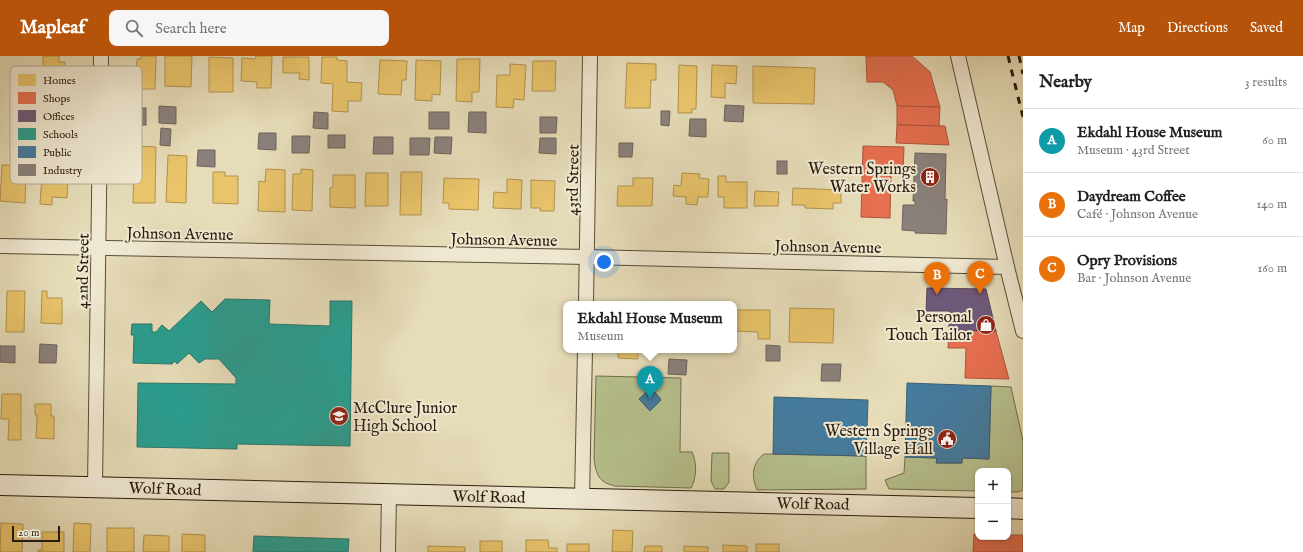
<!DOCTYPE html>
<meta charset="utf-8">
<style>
body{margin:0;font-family:"IM FELL English",serif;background:#f6f6f6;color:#222}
.controls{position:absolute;right:12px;bottom:12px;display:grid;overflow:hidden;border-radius:8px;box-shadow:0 1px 3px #0004}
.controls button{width:36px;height:36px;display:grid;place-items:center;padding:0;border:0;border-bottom:1px solid #e0e0e0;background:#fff;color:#222;font:20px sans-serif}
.scale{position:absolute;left:12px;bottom:10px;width:48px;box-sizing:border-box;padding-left:4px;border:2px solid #2a1c0e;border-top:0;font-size:11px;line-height:14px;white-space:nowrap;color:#2a1c0e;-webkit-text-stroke:3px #efe8d1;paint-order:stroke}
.you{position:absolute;left:604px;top:206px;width:14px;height:14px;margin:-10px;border:3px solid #fff;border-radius:50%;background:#1a73e8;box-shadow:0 0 0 6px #1a73e833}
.badge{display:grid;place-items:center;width:26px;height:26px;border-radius:50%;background:#b45309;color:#fff;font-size:13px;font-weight:700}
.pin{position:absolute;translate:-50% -33px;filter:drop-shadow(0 1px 2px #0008)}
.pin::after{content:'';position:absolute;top:21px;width:14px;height:12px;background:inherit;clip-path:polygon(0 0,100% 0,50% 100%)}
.popup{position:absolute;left:563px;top:245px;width:174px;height:52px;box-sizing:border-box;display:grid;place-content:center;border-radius:8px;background:#fff;filter:drop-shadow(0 1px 3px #0005);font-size:13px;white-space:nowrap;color:#767676}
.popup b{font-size:15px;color:#222}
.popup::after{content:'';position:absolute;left:50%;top:100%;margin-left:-8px;border:8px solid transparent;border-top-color:#fff}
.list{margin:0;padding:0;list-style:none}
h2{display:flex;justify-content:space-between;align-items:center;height:52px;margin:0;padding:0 16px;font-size:17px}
h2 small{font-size:13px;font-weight:400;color:#767676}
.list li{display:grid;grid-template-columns:26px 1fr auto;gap:12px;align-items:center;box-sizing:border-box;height:64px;padding:0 16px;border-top:1px solid #e0e0e0}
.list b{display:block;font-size:15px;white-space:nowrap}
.list p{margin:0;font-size:13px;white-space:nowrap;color:#767676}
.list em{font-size:13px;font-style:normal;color:#767676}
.icon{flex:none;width:22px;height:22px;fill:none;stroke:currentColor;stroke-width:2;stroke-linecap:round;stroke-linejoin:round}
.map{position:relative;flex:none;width:1023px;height:496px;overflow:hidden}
header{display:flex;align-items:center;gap:24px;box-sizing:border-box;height:56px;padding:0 20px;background:#b45309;color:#fff}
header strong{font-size:19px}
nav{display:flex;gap:22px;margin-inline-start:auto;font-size:14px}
.search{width:280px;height:36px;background:#f6f6f6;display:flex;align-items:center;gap:10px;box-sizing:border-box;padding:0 14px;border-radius:8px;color:#767676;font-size:15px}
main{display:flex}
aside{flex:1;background:#fff}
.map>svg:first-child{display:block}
.green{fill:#b6c08e;stroke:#706e4e;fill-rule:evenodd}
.homes{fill:#e9c46a;stroke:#b0924e}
.shops{fill:#e76f51;stroke:#ae563d}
.offices{fill:#6d597a;stroke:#59475a}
.schools{fill:#2a9d8f;stroke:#2a7668}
.public{fill:#457b9d;stroke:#3d5e72}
.industry{fill:#8a817c;stroke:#6d635b}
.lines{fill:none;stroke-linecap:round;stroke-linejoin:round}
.street-casing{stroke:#594c38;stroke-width:16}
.secondary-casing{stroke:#2a1c0e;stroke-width:22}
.street{stroke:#efe8d1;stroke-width:14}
.secondary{stroke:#efe8d1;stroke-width:20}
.rail{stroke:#2a1c0e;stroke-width:3;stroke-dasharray:7 7;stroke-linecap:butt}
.labels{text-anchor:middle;stroke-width:4;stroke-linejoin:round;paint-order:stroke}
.poi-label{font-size:16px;fill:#2a1c0e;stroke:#efe8d1;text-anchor:end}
.street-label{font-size:16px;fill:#2a1c0e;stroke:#efe8d1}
.key{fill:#efe8d1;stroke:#b4ab96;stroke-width:1}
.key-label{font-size:11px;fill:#2a1c0e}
</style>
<header>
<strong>Mapleaf</strong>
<div class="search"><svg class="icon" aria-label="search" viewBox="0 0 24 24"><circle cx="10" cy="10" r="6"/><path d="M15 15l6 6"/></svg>Search here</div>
<nav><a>Map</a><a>Directions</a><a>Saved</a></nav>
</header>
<main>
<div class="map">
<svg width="1023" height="496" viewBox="0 0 1023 496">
<rect width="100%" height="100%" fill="#e6dcb8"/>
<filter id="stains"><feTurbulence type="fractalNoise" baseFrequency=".005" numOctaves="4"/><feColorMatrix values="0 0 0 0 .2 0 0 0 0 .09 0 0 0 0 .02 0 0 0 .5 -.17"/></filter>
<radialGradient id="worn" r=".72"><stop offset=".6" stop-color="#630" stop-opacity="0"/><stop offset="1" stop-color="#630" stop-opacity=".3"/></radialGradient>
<!-- green -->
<g class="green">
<path d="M596 320 681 322 680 396H692C697 407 697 421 691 432L615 430C598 426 596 418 594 402ZM651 332 661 343 650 354 639 343Z"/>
<polygon points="991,330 1011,331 1023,385 1023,434 1018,436 1008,436 1008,415 978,415 978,435 889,433 885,424 904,417 905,401 937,402 937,407 962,407 962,402 989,403"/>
<polygon points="712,397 729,397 729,426 724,433 715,433 711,425"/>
<path d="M764 398 866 400V433L757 434C751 420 752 407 764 398Z"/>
</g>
<!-- homes -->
<g class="homes">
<polygon points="43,0 59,0 59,6 65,6 65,29 56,29 56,40 43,39"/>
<polygon points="141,0 156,0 155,33 136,33 137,3 141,3"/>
<polygon points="165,0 192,0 191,31 165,30"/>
<polygon points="256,0 272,0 271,32 257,32 257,26 241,25 242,2 255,3"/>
<polygon points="209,1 233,2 233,36 209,36"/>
<polygon points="283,1 309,1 309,24 299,23 300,17 283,17"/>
<polygon points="322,1 337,1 337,4 347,5 347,26 362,27 361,45 348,45 348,56 332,55 333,28 321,27"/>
<polygon points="457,3 480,3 479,36 472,36 472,46 456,45"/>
<polygon points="380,4 407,5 406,24 402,24 401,39 378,38"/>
<polygon points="416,4 441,5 440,39 432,38 432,45 415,44"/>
<polygon points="533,5 556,5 555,35 532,35"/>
<polygon points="627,7 656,8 656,24 651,24 650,52 625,52"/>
<polygon points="510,8 526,9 524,44 514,43 513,52 496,51 497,19 510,19"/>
<polygon points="679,9 697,10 696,53 692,53 692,57 678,57"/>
<polygon points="712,9 737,10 736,28 725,27 725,42 711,41"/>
<polygon points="753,10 815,12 814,48 753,47"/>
<polygon points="137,90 156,91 155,147 133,147 134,107 137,107"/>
<polygon points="168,99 187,100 186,147 166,146"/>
<polygon points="43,100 56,100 55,120 68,121 67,142 52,141 52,149 40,148 42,118 46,118 47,109 42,108"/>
<polygon points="2,109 16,109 16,114 26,114 25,147 0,145"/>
<polygon points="266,113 285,114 285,156 258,155 259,125 265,126"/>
<polygon points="301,113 313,114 312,155 292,154 293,118 301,118"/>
<polygon points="213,116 225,116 225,120 238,120 238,148 213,147"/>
<polygon points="401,116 422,116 421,159 400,159"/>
<polygon points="366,117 388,117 388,150 365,150"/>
<polygon points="682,117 700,118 699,122 709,123 708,141 698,141 697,149 686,148 686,141 673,140 674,129 681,130"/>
<polygon points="333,119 355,119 355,152 330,151 330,132 333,131"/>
<polygon points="718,120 726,120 726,126 747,126 747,152 724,152 724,141 718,141"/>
<polygon points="444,122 479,123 478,154 449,153 449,147 443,147"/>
<polygon points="633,122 653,122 652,150 617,150 618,130 633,130"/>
<polygon points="507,123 522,124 521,153 493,152 494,136 507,137"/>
<polygon points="531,124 555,125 554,155 540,155 541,152 531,152"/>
<polygon points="793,132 841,134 841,147 833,147 833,153 805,152 805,149 792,149"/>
<polygon points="755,135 779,136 778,150 754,150"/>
<polygon points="7,235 25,235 24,276 6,276"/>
<polygon points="42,235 47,235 47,242 62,242 62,268 41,267"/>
<polygon points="790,252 834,253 833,287 789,286"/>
<polygon points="736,254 770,254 770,283 758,283 758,276 736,275"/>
<polygon points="618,294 638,294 638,303 618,302"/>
<polygon points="2,338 21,338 21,384 8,384 9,363 1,363"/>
<polygon points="35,348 51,348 51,360 54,360 54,383 36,382 37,359 35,359"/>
<polygon points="1,467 23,468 22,496 0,496"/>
<polygon points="74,467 91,468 90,496 73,496"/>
<rect x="107" y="472" width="27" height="24"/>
<polygon points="613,474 633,475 632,496 612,496"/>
<polygon points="42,476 64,476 64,496 38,496 38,494 42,494"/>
<polygon points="182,478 205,479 205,496 182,496"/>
<polygon points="144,479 169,480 169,496 143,496"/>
<polygon points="526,484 548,484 549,492 557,492 557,496 526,496"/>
<rect x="480" y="485" width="22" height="11"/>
<rect x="567" y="488" width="22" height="8"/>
<rect x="756" y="488" width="23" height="8"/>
<polygon points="723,489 747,490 747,496 723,496"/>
<polygon points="428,490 465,491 465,496 428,496"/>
<polygon points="645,490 662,490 662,496 644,496"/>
<polygon points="684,490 708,491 708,496 684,496"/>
</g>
<!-- shops -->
<g class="shops">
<polygon points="866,0 912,0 930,16 940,51 897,50 893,34 883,26 867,26"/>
<polygon points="897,50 940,51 939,70 897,69"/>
<polygon points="897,69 945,70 949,89 896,87"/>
<polygon points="863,90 904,91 903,119 891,118 890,162 861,161"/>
<polygon points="949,274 996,275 1009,323 965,322 966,292 948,292"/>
<polygon points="974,478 978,478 978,481 1008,481 1008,479 1023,479 1023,496 973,496"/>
</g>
<!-- offices -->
<polygon class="offices" points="927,232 986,233 996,275 949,274 949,255 926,255"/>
<!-- schools -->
<g class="schools">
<polygon points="225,243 270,244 269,268 330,270 330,245 352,245 350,390 237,388 237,393 137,391 138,327 236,328 236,322 219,303 205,303 199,307 189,297 177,308 175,305 172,308 133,307 134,279 131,279 132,268 152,268 152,276 156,276 162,269 169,275 201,245 212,256"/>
<polygon points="254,480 349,483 348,496 253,496"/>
</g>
<!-- public -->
<g class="public">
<polygon points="907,327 991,330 989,403 962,402 962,407 936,407 937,402 905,401"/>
<polygon points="651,332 661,344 650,355 639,343"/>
<polygon points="774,341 868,344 866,400 773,398"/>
</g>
<!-- industry -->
<g class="industry">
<polygon points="725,49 744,50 743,66 724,65"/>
<polygon points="159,50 176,51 176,68 159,67"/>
<rect x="129" y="52" width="17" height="17"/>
<polygon points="661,55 670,55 669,70 661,69"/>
<polygon points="314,56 328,57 328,73 313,72"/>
<rect x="429" y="56" width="20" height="17"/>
<polygon points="469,56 486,56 486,77 468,76"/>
<polygon points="540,61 557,61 556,77 540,77"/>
<polygon points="690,63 706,63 706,81 689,80"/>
<polygon points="17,71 36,71 36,89 17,88"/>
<polygon points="161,72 171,73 170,90 160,89"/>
<polygon points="259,77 276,77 276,94 258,93"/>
<rect x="328" y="79" width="17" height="13"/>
<polygon points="292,80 310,80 309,97 292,97"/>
<polygon points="374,81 393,81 393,98 373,98"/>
<polygon points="435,81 452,81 451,98 434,97"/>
<polygon points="410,82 430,82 429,99 410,99"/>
<polygon points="540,82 556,82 556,98 539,97"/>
<polygon points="619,87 633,87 632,101 619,101"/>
<polygon points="198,94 215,94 215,111 197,110"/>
<polygon points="915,97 946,98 945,144 947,143 946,178 915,177 915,175 902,174 903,149 915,149 915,145 913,145"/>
<rect x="777" y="105" width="10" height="13"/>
<polygon points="40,288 57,289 56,307 39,307"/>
<polygon points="766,289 780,290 780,305 766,305"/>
<polygon points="0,290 15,290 15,307 0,306"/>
<polygon points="669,303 687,304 686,319 668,318"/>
<polygon points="822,308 841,308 840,325 821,325"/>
</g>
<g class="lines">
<defs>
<g id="street">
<polyline points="958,0 1007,211 1023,275"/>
<polyline points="0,190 588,201 1007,211"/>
<polyline points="586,248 590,0"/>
<polyline points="95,430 101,0"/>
<polyline points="582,442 585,294"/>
<polyline points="388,496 389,438"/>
</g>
<g id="secondary">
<polyline points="0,429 978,452"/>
<polyline points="1008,452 1023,453"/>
</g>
</defs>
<!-- street casing -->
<use href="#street" class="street-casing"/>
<!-- secondary casing -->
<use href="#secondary" class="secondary-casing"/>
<!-- street -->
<use href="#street" class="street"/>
<!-- secondary -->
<use href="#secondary" class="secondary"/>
<!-- rail -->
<g class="rail">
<polyline points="1008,0 1023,61"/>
<polyline points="1019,0 1023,18"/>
</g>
</g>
<!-- icons -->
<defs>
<symbol id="building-disc" viewBox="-11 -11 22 22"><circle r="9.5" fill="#8f2418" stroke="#efe8d1"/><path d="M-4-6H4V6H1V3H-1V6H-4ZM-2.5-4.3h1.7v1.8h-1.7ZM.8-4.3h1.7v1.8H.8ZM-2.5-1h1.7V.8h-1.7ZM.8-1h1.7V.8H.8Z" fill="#fff"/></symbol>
<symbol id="shop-disc" viewBox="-11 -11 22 22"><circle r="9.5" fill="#8f2418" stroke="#efe8d1"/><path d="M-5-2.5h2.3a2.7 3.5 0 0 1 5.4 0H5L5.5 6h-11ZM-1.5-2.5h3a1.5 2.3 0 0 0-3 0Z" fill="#fff"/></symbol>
<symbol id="school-disc" viewBox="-11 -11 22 22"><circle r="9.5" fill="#8f2418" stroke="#efe8d1"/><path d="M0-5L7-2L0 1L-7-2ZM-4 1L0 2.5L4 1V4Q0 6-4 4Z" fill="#fff"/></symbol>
<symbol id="civic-disc" viewBox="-11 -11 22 22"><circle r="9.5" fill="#8f2418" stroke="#efe8d1"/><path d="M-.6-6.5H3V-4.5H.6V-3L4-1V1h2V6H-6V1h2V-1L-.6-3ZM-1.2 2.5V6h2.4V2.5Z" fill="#fff"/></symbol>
</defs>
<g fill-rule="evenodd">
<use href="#building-disc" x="919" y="110" width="22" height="22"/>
<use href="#shop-disc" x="975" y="258" width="22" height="22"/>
<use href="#school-disc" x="328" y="349" width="22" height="22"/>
<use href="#civic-disc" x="936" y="372" width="22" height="22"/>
</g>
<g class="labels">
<!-- poi labels -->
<g class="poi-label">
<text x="916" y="118">Western Springs<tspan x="916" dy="18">Water Works</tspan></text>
<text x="972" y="266">Personal<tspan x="972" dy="18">Touch Tailor</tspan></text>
<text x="353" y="357" text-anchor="start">McClure Junior<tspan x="353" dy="18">High School</tspan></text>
<text x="933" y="380">Western Springs<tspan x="933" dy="18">Village Hall</tspan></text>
</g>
<!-- street labels -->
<g class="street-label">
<text transform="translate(572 124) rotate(-89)" y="6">43rd Street</text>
<text transform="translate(180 177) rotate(1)" y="6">Johnson Avenue</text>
<text transform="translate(504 183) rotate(1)" y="6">Johnson Avenue</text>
<text transform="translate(828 190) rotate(1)" y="6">Johnson Avenue</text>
<text transform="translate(82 215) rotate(-89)" y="6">42nd Street</text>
<text transform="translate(165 432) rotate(2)" y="6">Wolf Road</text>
<text transform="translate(489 440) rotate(1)" y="6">Wolf Road</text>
<text transform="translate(813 447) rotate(1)" y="6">Wolf Road</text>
</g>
</g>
<!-- legend -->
<rect x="10" y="10" width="132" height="118" rx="6" class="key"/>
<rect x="18" y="18" width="18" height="12" fill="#e9c46a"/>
<rect x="18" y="36" width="18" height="12" fill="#e76f51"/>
<rect x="18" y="54" width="18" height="12" fill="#6d597a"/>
<rect x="18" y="72" width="18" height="12" fill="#2a9d8f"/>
<rect x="18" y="90" width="18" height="12" fill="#457b9d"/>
<rect x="18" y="108" width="18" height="12" fill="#8a817c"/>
<g class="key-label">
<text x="43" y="28">Homes</text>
<text x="43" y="46">Shops</text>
<text x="43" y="64">Offices</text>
<text x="43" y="82">Schools</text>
<text x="43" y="100">Public</text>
<text x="43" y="118">Industry</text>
</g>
<rect width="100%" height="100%" filter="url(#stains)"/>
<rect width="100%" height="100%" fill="url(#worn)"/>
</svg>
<div class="controls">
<button>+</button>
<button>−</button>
</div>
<div class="scale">20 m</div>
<div class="you"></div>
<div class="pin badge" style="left:650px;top:343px;background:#0f9aa8">A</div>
<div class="popup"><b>Ekdahl House Museum</b>Museum</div>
<div class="pin badge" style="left:937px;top:239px;background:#e8710a">B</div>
<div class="pin badge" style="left:980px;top:238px;background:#e8710a">C</div>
</div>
<aside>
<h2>Nearby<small>3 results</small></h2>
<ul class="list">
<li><span class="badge" style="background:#0f9aa8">A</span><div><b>Ekdahl House Museum</b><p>Museum · 43rd Street</p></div><em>60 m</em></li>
<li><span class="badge" style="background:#e8710a">B</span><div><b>Daydream Coffee</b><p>Café · Johnson Avenue</p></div><em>140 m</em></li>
<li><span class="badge" style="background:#e8710a">C</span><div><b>Opry Provisions</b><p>Bar · Johnson Avenue</p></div><em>160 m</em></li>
</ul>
</aside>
</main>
